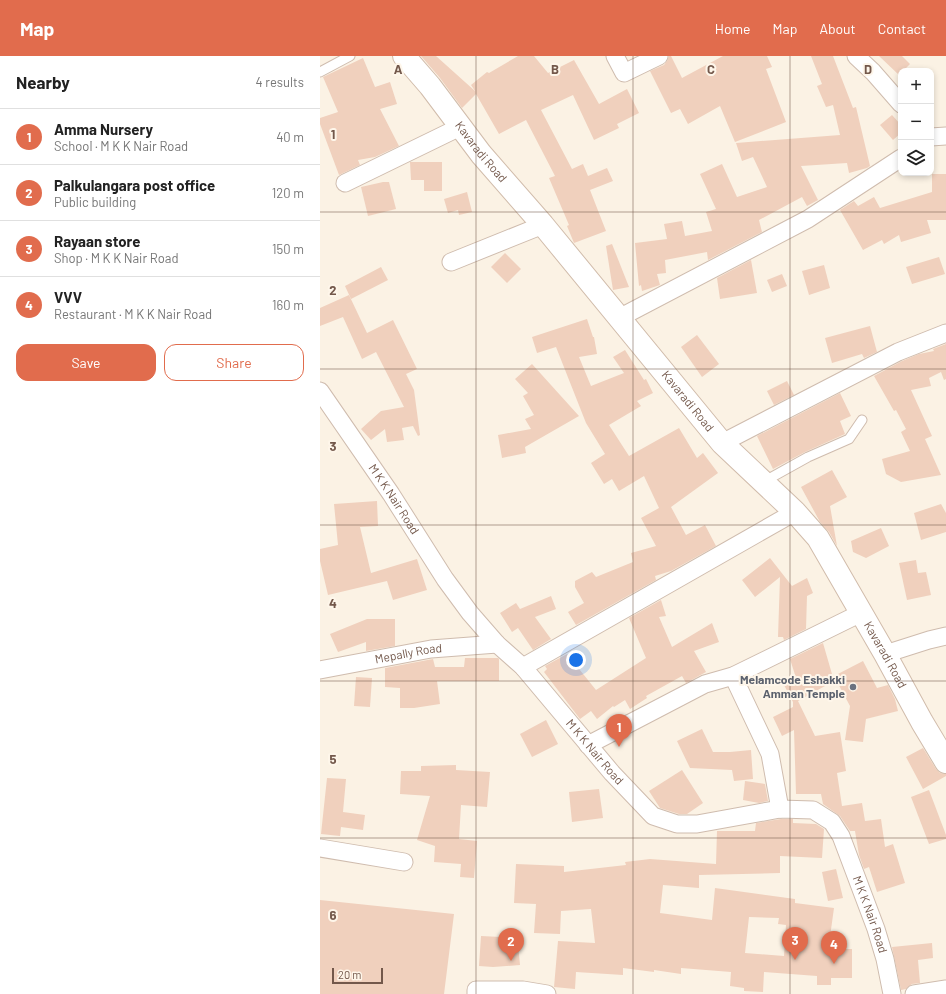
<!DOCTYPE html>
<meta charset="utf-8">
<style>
body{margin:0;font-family:Barlow,sans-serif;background:#f6f6f6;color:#222}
.controls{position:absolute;right:12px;top:12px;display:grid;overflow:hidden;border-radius:8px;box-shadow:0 2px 6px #0003}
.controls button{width:36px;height:36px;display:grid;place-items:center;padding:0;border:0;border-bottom:1px solid #e0e0e0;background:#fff;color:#222;font:20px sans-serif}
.scale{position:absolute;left:12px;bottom:10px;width:51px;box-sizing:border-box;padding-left:4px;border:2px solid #73584b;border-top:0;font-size:11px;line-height:14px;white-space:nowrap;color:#73584b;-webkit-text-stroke:3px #fef6ea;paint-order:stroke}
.you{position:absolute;left:256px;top:604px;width:14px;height:14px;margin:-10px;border:3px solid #fff;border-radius:50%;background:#1a73e8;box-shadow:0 0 0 6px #1a73e833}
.badge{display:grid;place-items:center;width:26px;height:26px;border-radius:50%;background:#e16c4d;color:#fff;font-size:13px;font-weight:700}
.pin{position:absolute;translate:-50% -33px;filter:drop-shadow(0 1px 2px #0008)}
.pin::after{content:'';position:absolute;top:21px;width:14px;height:12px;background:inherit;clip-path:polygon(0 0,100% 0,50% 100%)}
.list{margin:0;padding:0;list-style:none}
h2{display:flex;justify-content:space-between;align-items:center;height:52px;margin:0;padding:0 16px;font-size:17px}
h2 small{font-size:13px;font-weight:400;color:#767676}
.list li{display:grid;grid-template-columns:26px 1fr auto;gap:12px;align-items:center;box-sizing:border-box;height:56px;padding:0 16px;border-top:1px solid #e0e0e0}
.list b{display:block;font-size:15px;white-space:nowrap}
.list p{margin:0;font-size:13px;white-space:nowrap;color:#767676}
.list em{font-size:13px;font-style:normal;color:#767676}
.actions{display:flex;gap:8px;padding:12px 16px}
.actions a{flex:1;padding:9px 0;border:1px solid #e16c4d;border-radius:12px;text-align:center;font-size:14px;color:#e16c4d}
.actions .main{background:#e16c4d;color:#fff}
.icon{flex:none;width:22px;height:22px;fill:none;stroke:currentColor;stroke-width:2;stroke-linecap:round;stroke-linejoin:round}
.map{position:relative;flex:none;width:626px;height:938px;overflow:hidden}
header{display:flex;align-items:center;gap:24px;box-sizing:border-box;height:56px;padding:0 20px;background:#e16c4d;color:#fff}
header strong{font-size:19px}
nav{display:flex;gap:22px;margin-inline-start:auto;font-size:14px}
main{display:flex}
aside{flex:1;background:#fff}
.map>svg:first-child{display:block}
.building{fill:#f0d0bd;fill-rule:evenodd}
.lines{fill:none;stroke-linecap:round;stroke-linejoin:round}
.service-casing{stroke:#cfbcae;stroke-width:11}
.minor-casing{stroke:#cfbcae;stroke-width:19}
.secondary-casing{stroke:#d1bcab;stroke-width:24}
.service{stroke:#fff;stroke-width:9}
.minor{stroke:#fff;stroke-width:17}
.secondary{stroke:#fff;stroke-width:22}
.grid{fill:none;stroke:#73584b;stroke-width:1;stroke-opacity:0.55}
.worship-dot{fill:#6b7280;stroke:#fef6ea;stroke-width:1.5}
.labels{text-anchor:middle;stroke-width:4;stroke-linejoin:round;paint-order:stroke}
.street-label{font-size:12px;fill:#73584b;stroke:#fef6ea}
.worship-label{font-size:12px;font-weight:bold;fill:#5b616d;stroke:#fef6ea;text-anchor:end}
.grid-label{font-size:13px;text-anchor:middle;font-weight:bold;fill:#73584b;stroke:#fef6ea;stroke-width:4;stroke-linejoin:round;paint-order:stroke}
</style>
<header>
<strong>Map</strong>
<nav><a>Home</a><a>Map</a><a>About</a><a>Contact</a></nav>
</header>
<main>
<aside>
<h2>Nearby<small>4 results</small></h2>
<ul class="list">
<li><span class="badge">1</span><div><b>Amma Nursery</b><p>School · M K K Nair Road</p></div><em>40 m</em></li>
<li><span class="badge">2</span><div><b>Palkulangara post office</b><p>Public building</p></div><em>120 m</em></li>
<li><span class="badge">3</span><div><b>Rayaan store</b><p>Shop · M K K Nair Road</p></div><em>150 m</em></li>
<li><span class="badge">4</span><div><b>VVV</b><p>Restaurant · M K K Nair Road</p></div><em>160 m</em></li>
</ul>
<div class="actions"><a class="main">Save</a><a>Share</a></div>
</aside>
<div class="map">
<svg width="626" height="938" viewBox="0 0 626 938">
<rect width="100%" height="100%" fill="#fbf2e4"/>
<!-- building -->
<g class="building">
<polygon points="101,0 116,0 155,35 151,29 167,16 169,17 198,0 214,0 228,17 254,4 279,48 307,33 319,57 297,68 299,72 274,84 253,39 221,54 252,113 263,108 268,120 287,112 293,125 270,134 286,175 254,187 247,170 249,169 229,122 235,120 206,64 179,78 156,38 142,52 120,22"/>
<polygon points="349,0 351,0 362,22 403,0 447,0 452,11 446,13 466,66 415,86 400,50 368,68 360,53 351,57 330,15 344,9 347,5"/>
<polygon points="491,0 513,0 533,52 536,51 550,110 547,112 529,117 527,107 481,110 498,144 487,150 482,141 439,164 442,176 388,204 387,196 345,204 346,217 337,218 340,229 322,235 321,229 319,230 315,187 347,183 344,168 362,165 365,180 392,175 386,156 396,153 380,118 402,108 417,141 447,131 433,101 422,105 416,87 520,79 513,49 506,51 497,30 502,28"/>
<polygon points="559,0 582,0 590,8 583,15 581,15 579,19"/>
<polygon points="43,2 55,31 70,26 77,48 60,53 79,90 55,101 38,104 40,109 19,119 0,68 0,62 18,56 3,21"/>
<polygon points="572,59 581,69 581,77 573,84 560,69"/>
<polygon points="90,106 122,106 122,135 104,135 104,124 91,124"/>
<polygon points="612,118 626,118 626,164 607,164 611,177 581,186 579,179 564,188 562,184 543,194 520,154 534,145 538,150 554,141 560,152 612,136"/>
<polygon points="63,126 69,126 76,153 48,160 41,131"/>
<polygon points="147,136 152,156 139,159 138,154 128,157 124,143"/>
<polygon points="292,188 309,231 293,234 286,190"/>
<polygon points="185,197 201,213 187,227 171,211"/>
<polygon points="619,201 625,218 592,228 586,211"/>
<polygon points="431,204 437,237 400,243 397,222"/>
<polygon points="504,209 510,232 489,239 482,215"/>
<polygon points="61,211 68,224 31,243 25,230"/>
<polygon points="462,218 467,230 452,236 447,224"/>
<polygon points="29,239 47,277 73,264 97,313 86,318 94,334 100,379 98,380 93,370 82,372 84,384 67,386 65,373 51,384 41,373 61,355 84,351 56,296 42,303 23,261 0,270 0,252"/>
<polygon points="267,263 273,281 274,281 277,298 259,301 271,330 304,317 293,301 305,294 324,324 326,323 333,337 317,345 321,350 289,369 309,400 359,372 377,402 383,397 398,417 351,451 366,479 385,469 396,490 351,515 335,520 336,524 256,569 248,556 264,547 255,531 255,525 272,516 276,521 313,506 311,497 336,490 321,462 339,452 324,420 299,435 292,423 284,428 271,407 285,398 266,367 236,291 217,297 212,281"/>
<polygon points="550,270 557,296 544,302 542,298 512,307 505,282"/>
<polygon points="377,279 399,308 382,321 361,291"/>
<polygon points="626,288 626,323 624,324 621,316 609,322 611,330 591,334 612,380 605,383 621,419 581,426 566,418 562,403 590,395 581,376 586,373 576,354 574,355 554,320 582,305 599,298 614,295 613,293"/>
<polygon points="212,308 259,360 205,391 206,397 182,402 178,379 211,373 205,363 214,359 203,340 208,337 195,323"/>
<polygon points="467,325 474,339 454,349 447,335"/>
<polygon points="520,337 531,360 520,365 525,378 485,396 453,413 437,380"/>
<polygon points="512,414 527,441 510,450 517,490 509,476 500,466 481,431"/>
<polygon points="57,445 58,470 40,471 51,517 97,503 107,534 73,544 67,525 8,539 0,505 0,493 18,489 14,448"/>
<polygon points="621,448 626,457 626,476 601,484 594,457"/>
<polygon points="561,472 569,490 546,502 533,496 531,485"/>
<polygon points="450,502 472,530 487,522 493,537 487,540 486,573 464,584 463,581 458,581 460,521 435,541 422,524"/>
<polygon points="596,504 598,517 606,516 611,539 587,544 579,507"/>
<polygon points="231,540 236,553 215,561 231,583 213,594 198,572 192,576 180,557 196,547 200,553"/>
<polygon points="341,544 346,560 339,561 352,591 392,567 399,586 374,595 386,616 366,627 362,620 326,640 327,642 310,653 305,644 294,651 293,650 277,663 271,655 260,663 224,616 227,613 225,610 247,598 276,634 326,602 309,562"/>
<polygon points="47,563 75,563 75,590 46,595 46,586 18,596 10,578"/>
<polygon points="503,587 514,625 478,645 495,680 520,676 526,715 517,717 522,750 542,747 545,765 561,763 565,791 573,788 585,827 557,836 549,811 544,813 539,799 535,775 530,775 520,760 503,748 501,738 476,738 474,674 462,680 453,661 473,651 473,646 464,629 476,622 470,603"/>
<polygon points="145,602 178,602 179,603 179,625 117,625 120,648 94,652 80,652 80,632 65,631 65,612 113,603 115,611 144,611"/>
<polygon points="543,605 557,632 568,629 575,643 578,655 546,663 543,686 525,684 530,650 514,620"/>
<polygon points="36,621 52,622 50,651 34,650"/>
<polygon points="226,664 238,688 212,701 200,678"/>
<polygon points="382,673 393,696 410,696 431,694 433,723 414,725 412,714 370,712 357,685"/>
<polygon points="603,692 616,713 620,717 626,718 626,720 603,733 586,701"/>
<polygon points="136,709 136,714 170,716 167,751 141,749 139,783 157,785 154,822 140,821 141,808 114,806 115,790 97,784 110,740 80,738 81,715 101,715 101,710"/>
<polygon points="362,714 383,747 367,758 359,758 340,752 329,735"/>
<polygon points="7,722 26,723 23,756 45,759 43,774 21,771 20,780 1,778"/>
<polygon points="425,725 445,728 448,745 439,747 423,744"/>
<polygon points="279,733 283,762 252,766 249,736"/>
<polygon points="609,734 626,779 626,783 609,788 591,741"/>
<path d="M461 763H473V767L496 768 504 773 502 802 460 800V817L379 819V832L343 829 340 857 392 864 395 832 475 843V847L514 852 509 888H511V893H532V922H511V929H497V920L444 916 443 936 424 935V932L410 930 411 916 361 912V918L334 914V916L303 912V919L256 916 255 933 234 931 238 885 275 887 271 853 241 855 240 878 214 877 216 848 194 847 196 808 244 810V816L306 809 305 806 330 803 396 808 397 775H435L436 767ZM429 861 459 862 458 868 466 869 464 900 425 897Z"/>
<polygon points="516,813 523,842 508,845 502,816"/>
<polygon points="0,844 134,858 124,938 0,938"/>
<polygon points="197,877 200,909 173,911 159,910 161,880 181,881 181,878"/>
<polygon points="612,887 613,902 598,904 600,927 592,928 586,933 581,934 572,891"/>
</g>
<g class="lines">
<defs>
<g id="service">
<polyline points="0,16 30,0"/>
<polyline points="443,426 488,401 529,383 542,364"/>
</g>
<g id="minor">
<polyline points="295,0 304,17 339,0"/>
<polyline points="536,0 553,16 581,48"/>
<polyline points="611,81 626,80"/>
<polyline points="25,127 140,71"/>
<polyline points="131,206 223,169"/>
<polyline points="299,262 488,163 581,102"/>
<path id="s1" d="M0 335 71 438 125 523 150 557 177 588 203 611 292 717 333 760 357 768H377L460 753 493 754 512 766 521 780 556 873 565 903 572 938"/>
<polyline points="402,387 578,296 626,277"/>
<polyline points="565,598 609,584 626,580"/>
<polyline points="203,611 475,456"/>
<path id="s2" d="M0 614 111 593 177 588"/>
<polyline points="413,620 450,698 460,753"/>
<polyline points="268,689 385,628 413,620 541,557"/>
<polyline points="0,792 84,806"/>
<polyline points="156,938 156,934 203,934 227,938"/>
<polyline points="594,938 626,933"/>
</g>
<g id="secondary">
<path id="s3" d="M84 0 110 30 161 98 223 169 402 387 475 456 498 482 565 598 602 666 626 706"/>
</g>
</defs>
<!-- service casing -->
<use href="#service" class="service-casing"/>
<!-- minor casing -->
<use href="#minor" class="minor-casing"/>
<!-- secondary casing -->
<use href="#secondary" class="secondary-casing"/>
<!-- service -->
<use href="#service" class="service"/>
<!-- minor -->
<use href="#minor" class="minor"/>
<!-- secondary -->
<use href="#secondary" class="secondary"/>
</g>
<!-- grid -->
<path class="grid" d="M156 0V938M313 0V938M470 0V938M0 156H626M0 313H626M0 469H626M0 625H626M0 782H626"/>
<!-- markers -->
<circle class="worship-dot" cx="533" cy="631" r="4"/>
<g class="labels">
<!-- street labels -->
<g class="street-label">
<text dy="4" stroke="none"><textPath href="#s3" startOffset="123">Kavaradi Road</textPath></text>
<text dy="4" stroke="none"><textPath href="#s3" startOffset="447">Kavaradi Road</textPath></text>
<text dy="4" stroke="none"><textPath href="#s1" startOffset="131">M K K Nair Road</textPath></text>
<text dy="4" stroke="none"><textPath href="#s2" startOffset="90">Mepally Road</textPath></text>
<text dy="4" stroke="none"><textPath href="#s3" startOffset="771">Kavaradi Road</textPath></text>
<text dy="4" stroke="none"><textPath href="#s1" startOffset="455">M K K Nair Road</textPath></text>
<text dy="4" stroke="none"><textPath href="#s1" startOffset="827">M K K Nair Road</textPath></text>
</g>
<!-- worship labels -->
<g class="worship-label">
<text x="525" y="628">Melamcode Eshakki<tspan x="525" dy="14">Amman Temple</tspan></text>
</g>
</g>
<g class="grid-label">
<text x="78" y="18">A</text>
<text x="235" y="18">B</text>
<text x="391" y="18">C</text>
<text x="548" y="18">D</text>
<text x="13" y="83">1</text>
<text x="13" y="239">2</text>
<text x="13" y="395">3</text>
<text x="13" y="552">4</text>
<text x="13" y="708">5</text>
<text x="13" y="864">6</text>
</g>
</svg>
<div class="controls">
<button>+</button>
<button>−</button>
<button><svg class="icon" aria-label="layers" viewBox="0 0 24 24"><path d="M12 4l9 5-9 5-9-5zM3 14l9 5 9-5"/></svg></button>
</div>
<div class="scale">20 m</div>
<div class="you"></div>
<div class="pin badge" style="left:299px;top:691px">1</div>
<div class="pin badge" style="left:191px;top:905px">2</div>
<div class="pin badge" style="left:475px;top:904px">3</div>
<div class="pin badge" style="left:514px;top:908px">4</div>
</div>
</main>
